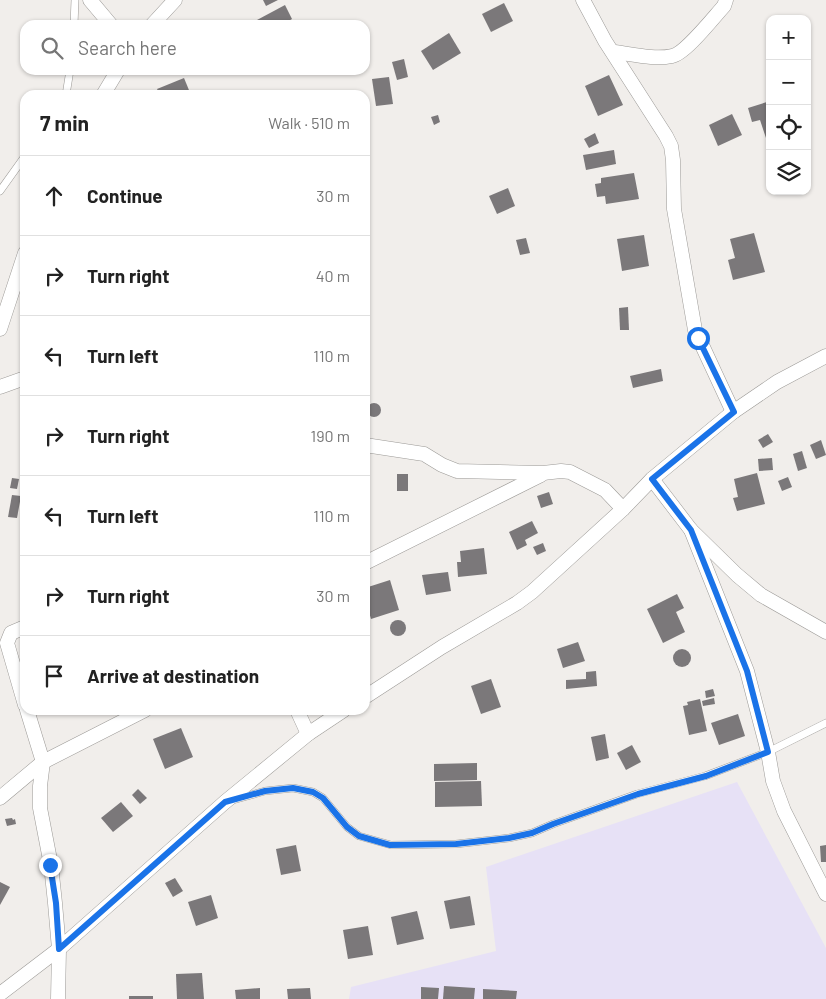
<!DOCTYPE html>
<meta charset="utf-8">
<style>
body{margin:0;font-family:Barlow,sans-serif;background:#f6f6f6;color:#222}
.controls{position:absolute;right:15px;top:15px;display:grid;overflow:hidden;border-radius:10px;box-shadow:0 1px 4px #0004}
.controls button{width:45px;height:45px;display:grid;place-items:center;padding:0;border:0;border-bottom:1px solid #e0e0e0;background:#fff;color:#222;font:25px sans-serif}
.stop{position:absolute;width:15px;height:15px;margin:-11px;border:4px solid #1a73e8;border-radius:50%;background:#fff}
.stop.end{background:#1a73e8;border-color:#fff;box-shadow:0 1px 5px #0008}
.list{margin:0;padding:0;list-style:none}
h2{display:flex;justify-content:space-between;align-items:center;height:65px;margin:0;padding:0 20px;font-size:21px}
h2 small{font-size:16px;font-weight:400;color:#767676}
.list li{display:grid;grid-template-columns:32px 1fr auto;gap:15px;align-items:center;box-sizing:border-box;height:80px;padding:0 20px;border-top:1px solid #e0e0e0}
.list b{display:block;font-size:19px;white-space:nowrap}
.list em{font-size:16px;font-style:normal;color:#767676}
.icon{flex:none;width:28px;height:28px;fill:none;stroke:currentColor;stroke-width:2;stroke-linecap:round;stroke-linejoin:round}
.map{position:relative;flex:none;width:826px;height:999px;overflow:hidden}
.search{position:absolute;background:#fff;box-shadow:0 1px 4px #0004;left:20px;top:20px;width:350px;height:55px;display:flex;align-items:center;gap:12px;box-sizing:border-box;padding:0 18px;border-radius:15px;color:#767676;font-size:19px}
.panel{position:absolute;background:#fff;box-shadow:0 1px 4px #0004;left:20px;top:90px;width:350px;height:625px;border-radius:15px}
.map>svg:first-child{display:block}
.education{fill:#e7e1f6}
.building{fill:#7b787a}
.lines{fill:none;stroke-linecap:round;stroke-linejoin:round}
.lane-casing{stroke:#9c9a97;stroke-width:8}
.street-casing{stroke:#9c9a97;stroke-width:15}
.lane{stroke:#fff;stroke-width:7}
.street{stroke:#fff;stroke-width:14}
.route{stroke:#1a73e8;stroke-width:6}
</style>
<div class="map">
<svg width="826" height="999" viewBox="0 0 826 999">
<rect width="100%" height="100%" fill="#f1eeeb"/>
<!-- education -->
<polygon class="education" points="737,782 826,948 826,999 349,999 351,987 496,951 486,867"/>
<!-- building -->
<g class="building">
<polygon points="263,0 278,0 266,6"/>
<polygon points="504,3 513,21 491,32 482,14"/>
<polygon points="285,5 292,19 282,25 259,25 257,20"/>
<polygon points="449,33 461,53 433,70 421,51"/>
<polygon points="404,59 408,77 397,80 392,62"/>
<polygon points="609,75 623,105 598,116 585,86"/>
<polygon points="389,77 393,104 376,106 372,79"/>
<polygon points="184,78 191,95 160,95 157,89"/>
<polygon points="770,101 770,137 766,138 760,120 752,122 748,108"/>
<polygon points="365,108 368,110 370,115 369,119 365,121"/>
<polygon points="732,114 742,135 718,146 709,125"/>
<polygon points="438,115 440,122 434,125 431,117"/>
<polygon points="595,133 599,143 589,148 584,139"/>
<polygon points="614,150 616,164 586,170 583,155"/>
<polygon points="634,173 639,199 606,204 605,196 597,197 595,184 601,183 601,178"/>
<polygon points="508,188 515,206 497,214 489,196"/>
<polygon points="754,233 765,272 733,280 728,260 735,258 730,239"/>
<polygon points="644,235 649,266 622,271 617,239"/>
<polygon points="526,238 530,253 520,255 516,240"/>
<polygon points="628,307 629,330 620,330 619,308"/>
<polygon points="661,369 663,381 633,388 630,376"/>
<circle cx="374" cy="410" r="7"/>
<polygon points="768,434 773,442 763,448 758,440"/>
<polygon points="821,440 826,455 816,459 810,445"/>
<polygon points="802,451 807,468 798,471 793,454"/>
<polygon points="772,458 773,470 759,471 758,459"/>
<polygon points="757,473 765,504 737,511 733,498 738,497 734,479"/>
<rect x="397" y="474" width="11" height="17"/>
<polygon points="788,477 792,487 782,491 778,481"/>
<polygon points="12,478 19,479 17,489 10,488"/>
<polygon points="549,492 553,504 541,508 537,496"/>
<polygon points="12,495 21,496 17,518 8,517"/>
<polygon points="532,521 538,533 525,540 527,545 517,550 509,532"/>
<polygon points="543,543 546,551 537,555 533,547"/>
<polygon points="484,548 487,574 458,577 457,562 461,562 460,551"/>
<polygon points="448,572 451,591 426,595 422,575"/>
<polygon points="390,580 399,610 371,619 365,598 365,588"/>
<polygon points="677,594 684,608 676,612 685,632 663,643 647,609"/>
<circle cx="398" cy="628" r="8"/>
<polygon points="578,642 585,661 563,668 557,649"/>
<circle cx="682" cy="658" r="9"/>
<polygon points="596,671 597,686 566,689 566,680 586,679 586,672"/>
<polygon points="491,679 501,707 481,714 471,686"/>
<polygon points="713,689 715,696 706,698 705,691"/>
<polygon points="714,698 715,704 703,706 702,701"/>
<polygon points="700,699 707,731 689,735 683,706 688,705 687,702"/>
<polygon points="738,714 745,736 719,745 711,723"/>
<polygon points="181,728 193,757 165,769 153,739"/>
<polygon points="605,734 609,758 596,761 591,737"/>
<polygon points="632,745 641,762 626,770 617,753"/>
<polygon points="477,763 477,780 434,781 434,764"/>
<polygon points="481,781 482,806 435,807 435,782"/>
<polygon points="138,789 147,798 140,804 132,795"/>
<polygon points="121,802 133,816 113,832 101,818"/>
<polygon points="12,818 13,820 15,819 16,824 7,826 5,819"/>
<polygon points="296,845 301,871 281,875 276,849"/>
<polygon points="826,845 826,862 821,862 820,846"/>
<polygon points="175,878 183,891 173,897 165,883"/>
<polygon points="0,882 10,887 0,905"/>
<polygon points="211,895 218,918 196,926 188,902"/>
<polygon points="470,896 475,925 450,929 444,901"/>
<polygon points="417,911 424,939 397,945 391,917"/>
<polygon points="368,926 373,955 348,959 343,930"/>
<polygon points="202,973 204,999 177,999 176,974"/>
<polygon points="444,986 475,988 474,999 443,999"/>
<polygon points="421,987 439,988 438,999 421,999"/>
<polygon points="260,988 260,999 236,999 235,990"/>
<polygon points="310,988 311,999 288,999 287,989"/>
<polygon points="483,989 517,991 516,999 483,999"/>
<rect x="129" y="996" width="24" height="3"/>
</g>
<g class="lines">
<defs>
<g id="lane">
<polyline points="74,25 75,0"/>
<polyline points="66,95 70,70"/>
<polyline points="0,191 25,156"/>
<polyline points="233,800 265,791 293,788 313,792 323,798 347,827 359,836 391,845 456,844 509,838 532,833 553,824 637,794 705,776 768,752 826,723"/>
</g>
<g id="street">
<polyline points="90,0 111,25"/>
<polyline points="583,0 605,41 666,136 671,146 673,160 674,209 695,330 733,412"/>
<polyline points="152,25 175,0"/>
<path d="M614 52C632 54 654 60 672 56 685 54 713 18 724 6L726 0"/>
<polyline points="103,95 118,70"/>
<polyline points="0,329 25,253"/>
<polyline points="0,387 25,378"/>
<polyline points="365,445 424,454 442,465 457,471 543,473 561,471 570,472 605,490 623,509"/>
<polyline points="652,479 691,530 737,575 761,595 826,632"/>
<polyline points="691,530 747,671 768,752 773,781 784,811 826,894"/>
<polyline points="365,563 541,475"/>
<polyline points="25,627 11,633 7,643 25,705"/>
<polyline points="365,697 442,647 517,603 532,592 623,509 652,479 733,412 777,382 826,356"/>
<polyline points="27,710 43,762 40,786 40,808 51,865 55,903 59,949 58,999"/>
<polyline points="297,710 308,734"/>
<polyline points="0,798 43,762 145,710"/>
<polyline points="0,994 59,949 225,802 308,734 344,710"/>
</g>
</defs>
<!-- lane casing -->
<use href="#lane" class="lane-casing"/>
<!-- street casing -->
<use href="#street" class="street-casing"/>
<!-- lane -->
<use href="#lane" class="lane"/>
<!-- street -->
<use href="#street" class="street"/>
</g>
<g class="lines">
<!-- route -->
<polyline class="route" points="50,865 56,903 59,949 225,802 265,791 293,788 313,792 323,798 347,827 359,836 390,845 456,844 509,838 532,833 553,824 638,794 706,776 768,752 747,671 691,530 652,479 734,412 698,338"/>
</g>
</svg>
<div class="controls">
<button>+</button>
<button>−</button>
<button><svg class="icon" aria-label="locate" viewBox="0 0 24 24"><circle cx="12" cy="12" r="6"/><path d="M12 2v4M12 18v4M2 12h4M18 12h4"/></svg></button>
<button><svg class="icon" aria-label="layers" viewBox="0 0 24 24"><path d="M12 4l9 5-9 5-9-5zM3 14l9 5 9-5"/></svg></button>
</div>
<div class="stop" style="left:698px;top:338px"></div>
<div class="stop end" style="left:50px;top:865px"></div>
<div class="search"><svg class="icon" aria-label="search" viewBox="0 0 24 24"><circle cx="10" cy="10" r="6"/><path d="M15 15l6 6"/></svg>Search here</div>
<section class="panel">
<h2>7 min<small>Walk · 510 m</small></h2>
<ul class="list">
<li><svg class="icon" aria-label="ahead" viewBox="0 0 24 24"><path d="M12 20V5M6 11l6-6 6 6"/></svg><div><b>Continue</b></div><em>30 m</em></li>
<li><svg class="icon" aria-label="right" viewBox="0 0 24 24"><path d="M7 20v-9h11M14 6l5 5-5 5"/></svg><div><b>Turn right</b></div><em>40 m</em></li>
<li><svg class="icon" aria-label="left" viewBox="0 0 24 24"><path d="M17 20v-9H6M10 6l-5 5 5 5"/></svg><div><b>Turn left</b></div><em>110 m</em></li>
<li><svg class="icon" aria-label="right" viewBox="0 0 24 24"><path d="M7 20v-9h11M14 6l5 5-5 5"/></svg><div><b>Turn right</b></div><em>190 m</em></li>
<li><svg class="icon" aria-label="left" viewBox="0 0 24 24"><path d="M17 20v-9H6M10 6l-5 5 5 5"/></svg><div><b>Turn left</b></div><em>110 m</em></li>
<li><svg class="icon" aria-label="right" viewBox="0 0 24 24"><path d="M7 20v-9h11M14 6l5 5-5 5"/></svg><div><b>Turn right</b></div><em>30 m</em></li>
<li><svg class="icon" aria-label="arrive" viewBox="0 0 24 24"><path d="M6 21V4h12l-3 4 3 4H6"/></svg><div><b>Arrive at destination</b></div></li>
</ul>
</section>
</div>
